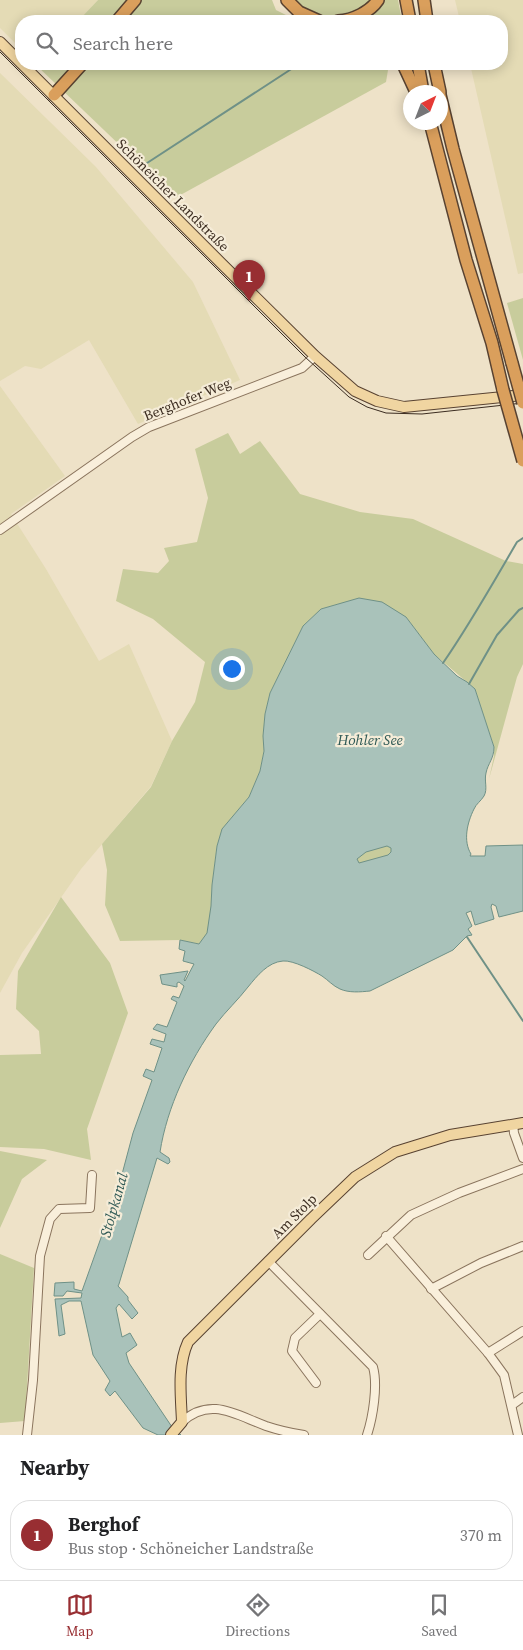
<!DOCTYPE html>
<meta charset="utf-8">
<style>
body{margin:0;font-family:"Source Serif 4",serif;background:#f6f6f6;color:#202124}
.compass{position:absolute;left:403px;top:85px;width:45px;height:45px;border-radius:50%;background:#fff;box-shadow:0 2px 12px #0003;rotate:42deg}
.you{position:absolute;left:231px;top:668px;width:18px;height:18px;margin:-12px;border:4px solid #fff;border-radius:50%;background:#1a73e8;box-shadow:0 0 0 8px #1a73e833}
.badge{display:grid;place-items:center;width:32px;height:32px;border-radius:50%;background:#982e32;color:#fff;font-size:16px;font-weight:700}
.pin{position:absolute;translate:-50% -41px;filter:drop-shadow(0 1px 2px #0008)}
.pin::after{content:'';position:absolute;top:26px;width:18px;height:15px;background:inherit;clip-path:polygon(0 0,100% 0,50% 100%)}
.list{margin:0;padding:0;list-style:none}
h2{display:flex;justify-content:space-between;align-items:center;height:65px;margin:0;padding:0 20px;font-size:21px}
h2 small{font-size:16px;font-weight:400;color:#757577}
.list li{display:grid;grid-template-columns:32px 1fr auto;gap:15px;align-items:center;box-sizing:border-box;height:70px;margin:0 10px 10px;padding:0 10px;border:1px solid #e0e0e0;border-radius:20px}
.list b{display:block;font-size:19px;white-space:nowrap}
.list p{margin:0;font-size:16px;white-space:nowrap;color:#757577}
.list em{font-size:16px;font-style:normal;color:#757577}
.icon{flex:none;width:28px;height:28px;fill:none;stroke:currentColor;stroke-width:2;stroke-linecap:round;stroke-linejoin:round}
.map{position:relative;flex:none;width:523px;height:1435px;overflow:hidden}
.search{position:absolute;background:#fff;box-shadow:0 2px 12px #0003;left:15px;right:15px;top:15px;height:55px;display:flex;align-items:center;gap:12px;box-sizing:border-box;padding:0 18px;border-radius:20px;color:#757577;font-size:19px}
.sheet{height:145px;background:#fff}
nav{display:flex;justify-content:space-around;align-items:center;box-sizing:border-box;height:70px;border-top:1px solid #e0e0e0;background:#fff;font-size:14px;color:#757577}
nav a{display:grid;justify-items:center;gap:2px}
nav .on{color:#982e32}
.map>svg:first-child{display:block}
.farmland{fill:#e4dbb5}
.green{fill:#c8cc9c}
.water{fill:#a9c2ba;stroke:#6f9187;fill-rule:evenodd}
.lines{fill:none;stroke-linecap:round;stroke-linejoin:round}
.stream{stroke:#6f9187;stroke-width:2}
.minor-casing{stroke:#8a745d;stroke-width:10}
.major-casing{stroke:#584231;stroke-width:12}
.highway-casing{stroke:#584231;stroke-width:14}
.minor{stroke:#f9efdb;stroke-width:8}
.major{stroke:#f0d5a1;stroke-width:10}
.highway{stroke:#da9f5c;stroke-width:11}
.tram{stroke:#3b2c20;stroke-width:1}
.highway-bridge-casing{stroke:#584231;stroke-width:14;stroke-linecap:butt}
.highway-bridge{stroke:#da9f5c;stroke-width:11}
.labels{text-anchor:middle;stroke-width:4.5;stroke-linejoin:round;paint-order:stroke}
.street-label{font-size:14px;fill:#3b2c20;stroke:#f5ecd8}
.water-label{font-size:15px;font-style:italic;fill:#305a56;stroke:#f5ecd8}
</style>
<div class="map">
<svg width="523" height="1435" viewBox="0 0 523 1435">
<rect width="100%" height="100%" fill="#eee2c8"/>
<!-- farmland -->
<g class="farmland">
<polygon points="0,0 98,0 78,21 21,21 21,49 0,28"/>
<polygon points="455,0 523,0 523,273 518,274 470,64 502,64 502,21 460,21"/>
<polygon points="0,73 96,167 193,282 240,380 138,424 89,340 41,369 25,366 0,381"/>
<polygon points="0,386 65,476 11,514 46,569 99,661 129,644 172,741 151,786 81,869 22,953 0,993"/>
</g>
<!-- green -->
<g class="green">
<polygon points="98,0 272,0 276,10 298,21 78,21"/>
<path d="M295 0H374C369 5 350 16 342 18 326 22 305 12 295 0Z"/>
<polygon points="382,0 398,0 402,21 353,21"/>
<polygon points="38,64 389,64 386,82 175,198 36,65"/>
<polygon points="523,298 523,360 507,303"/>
<polygon points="228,433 240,454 260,441 300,494 360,512 413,519 506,561 523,564 523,664 517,677 489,779 494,756 494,747 475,689 434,654 406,617 339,604 321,609 303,626 270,693 265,714 263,736 264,750 260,771 249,797 222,830 217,846 212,885 211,906 264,870 467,829 466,847 470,853 200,944 180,940 120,941 105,905 107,870 102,844 151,787 172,741 195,702 205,662 153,619 116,601 123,569 158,573 169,561 164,548 197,542 208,498 195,449"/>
<polygon points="61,897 110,963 128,1013 87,1129 91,1160 44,1149 0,1147 0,1055 41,1054 39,1031 16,1009 18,971"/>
<polygon points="0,1151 47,1160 22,1179 0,1228"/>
<polygon points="0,1254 34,1268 25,1421 0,1423"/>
</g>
<!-- water -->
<path class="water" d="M359 598 382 602 406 617 434 654 457 676 467 682 475 689 494 747C494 759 488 763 486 773 484 781 488 789 484 796 481 801 476 804 474 809 467 823 463 841 471 854L470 856H485L486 846 523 845V911L499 917 496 906 492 904 491 907 494 919 475 925 471 911 466 913 472 926 468 929 472 935 467 936 453 950 370 991C360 992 349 993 340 989 333 986 328 980 322 976 314 971 293 960 283 961 268 962 257 976 248 987 238 1000 226 1011 216 1024 189 1061 167 1107 160 1152L169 1158 170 1162 168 1164 157 1158 119 1284 118 1286 128 1297V1300L138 1313 132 1319 119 1304 116 1308 122 1337 130 1333 137 1345 126 1353 129 1363 172 1427 181 1435H158L143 1428 115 1391 110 1396 105 1390 110 1381 93 1355 81 1301H69L61 1305 65 1334 59 1336 55 1299 81 1298 82 1293 67 1291 63 1296H54L55 1283 74 1282V1289L82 1291 117 1193 133 1133 152 1080 143 1076 146 1069 154 1072 162 1048 150 1044 152 1039 164 1042 166 1034 153 1029 157 1024 167 1027 177 1002 171 999 173 996 179 998 184 986 179 982 177 983V987L162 984 160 975 188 971 184 980 185 981 194 964 183 961 185 951 179 949 180 940 199 944 207 933 211 906 212 885 217 846 222 829 249 797 260 771 264 751 263 736 265 714 270 693 303 626 321 609ZM387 846 391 848V852L388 855 359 863 357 859 366 852Z"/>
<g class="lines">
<!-- stream -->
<g class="stream">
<polyline points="144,165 299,64"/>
<path d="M443 663C470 624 493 583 517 542L523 538"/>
<polyline points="469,684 497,635 519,610 523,608"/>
<polyline points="467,937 523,1021"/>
</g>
<defs>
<g id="minor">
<polyline points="0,530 132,437 149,427 302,368 315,356"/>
<polyline points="513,1124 514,1133 523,1158"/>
<polyline points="386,1236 488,1353 504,1375 518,1435"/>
<polyline points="368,1255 411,1215 459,1193 523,1169"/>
<path d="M268 1261 373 1367C378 1385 373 1417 367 1435"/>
<polyline points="431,1289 481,1263 523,1246"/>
<polyline points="488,1353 523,1331"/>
<polyline points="316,1383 292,1351 295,1338 320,1314"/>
<polyline points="512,1405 523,1397"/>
<path d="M182 1422C210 1396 236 1415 266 1426 278 1430 291 1433 304 1435"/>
<polyline points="27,1435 33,1380 40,1256 50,1219 59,1209 90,1208 92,1175"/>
</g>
<g id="major">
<polyline points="0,42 21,63"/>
<polyline points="22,64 222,264 315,356 355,391 377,401 404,407 523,395"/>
<path d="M171 1435 182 1422C181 1396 177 1366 188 1342L311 1219 355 1177 395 1152 450 1135 523 1123"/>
</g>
<g id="highway">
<polyline points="287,0 299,12 319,21"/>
<polyline points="406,0 410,21"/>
<polyline points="424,0 427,21"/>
<polyline points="117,21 135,0"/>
<path d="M338 21C353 20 370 12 378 0"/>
<polyline points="403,64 416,92"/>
<polyline points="418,64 423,92"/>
<polyline points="434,64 440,92"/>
<polyline points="54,95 82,64"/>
<polyline points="440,95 453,149 512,363"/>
<polyline points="430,122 466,260 492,343 503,390"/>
</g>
</defs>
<!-- minor casing -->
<use href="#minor" class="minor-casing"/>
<!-- major casing -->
<use href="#major" class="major-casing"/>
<!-- highway casing -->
<use href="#highway" class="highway-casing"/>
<!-- minor -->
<use href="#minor" class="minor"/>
<!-- major -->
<use href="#major" class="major"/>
<!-- highway -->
<use href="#highway" class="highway"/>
<!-- tram -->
<polyline class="tram" points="0,52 305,357 349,397 367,407 386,413 422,414 523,403"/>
<defs>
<g id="highway-bridge">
<polyline points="512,363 523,403"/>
<polyline points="503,390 523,461"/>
</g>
</defs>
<!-- highway-bridge casing -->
<use href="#highway-bridge" class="highway-bridge-casing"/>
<!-- highway-bridge -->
<use href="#highway-bridge" class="highway-bridge"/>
</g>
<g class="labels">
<!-- street labels -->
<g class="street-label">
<text transform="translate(173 195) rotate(45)" y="5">Schöneicher Landstraße</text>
<text transform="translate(187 399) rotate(-22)" y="5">Berghofer Weg</text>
<text transform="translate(294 1216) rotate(-45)" y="5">Am Stolp</text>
</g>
<!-- water labels -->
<g class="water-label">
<text x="370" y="745">Hohler See</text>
<text transform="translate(114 1205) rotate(-74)" y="5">Stolpkanal</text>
</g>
</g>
</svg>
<svg class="compass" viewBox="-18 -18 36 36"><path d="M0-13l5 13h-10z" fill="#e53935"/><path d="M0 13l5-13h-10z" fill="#757577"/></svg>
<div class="you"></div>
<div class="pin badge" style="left:249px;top:301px">1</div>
<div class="search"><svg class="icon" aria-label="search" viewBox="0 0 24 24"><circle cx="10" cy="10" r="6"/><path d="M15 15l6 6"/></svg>Search here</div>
</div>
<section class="sheet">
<h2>Nearby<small></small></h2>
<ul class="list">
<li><span class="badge">1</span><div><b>Berghof</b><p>Bus stop · Schöneicher Landstraße</p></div><em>370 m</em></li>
</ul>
</section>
<nav>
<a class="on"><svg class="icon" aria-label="map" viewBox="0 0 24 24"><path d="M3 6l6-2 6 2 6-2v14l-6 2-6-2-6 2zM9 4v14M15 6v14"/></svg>Map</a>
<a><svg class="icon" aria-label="directions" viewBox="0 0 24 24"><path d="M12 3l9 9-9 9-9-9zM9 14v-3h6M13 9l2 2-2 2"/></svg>Directions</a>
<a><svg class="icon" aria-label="saved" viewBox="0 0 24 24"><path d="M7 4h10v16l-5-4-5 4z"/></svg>Saved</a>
</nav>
